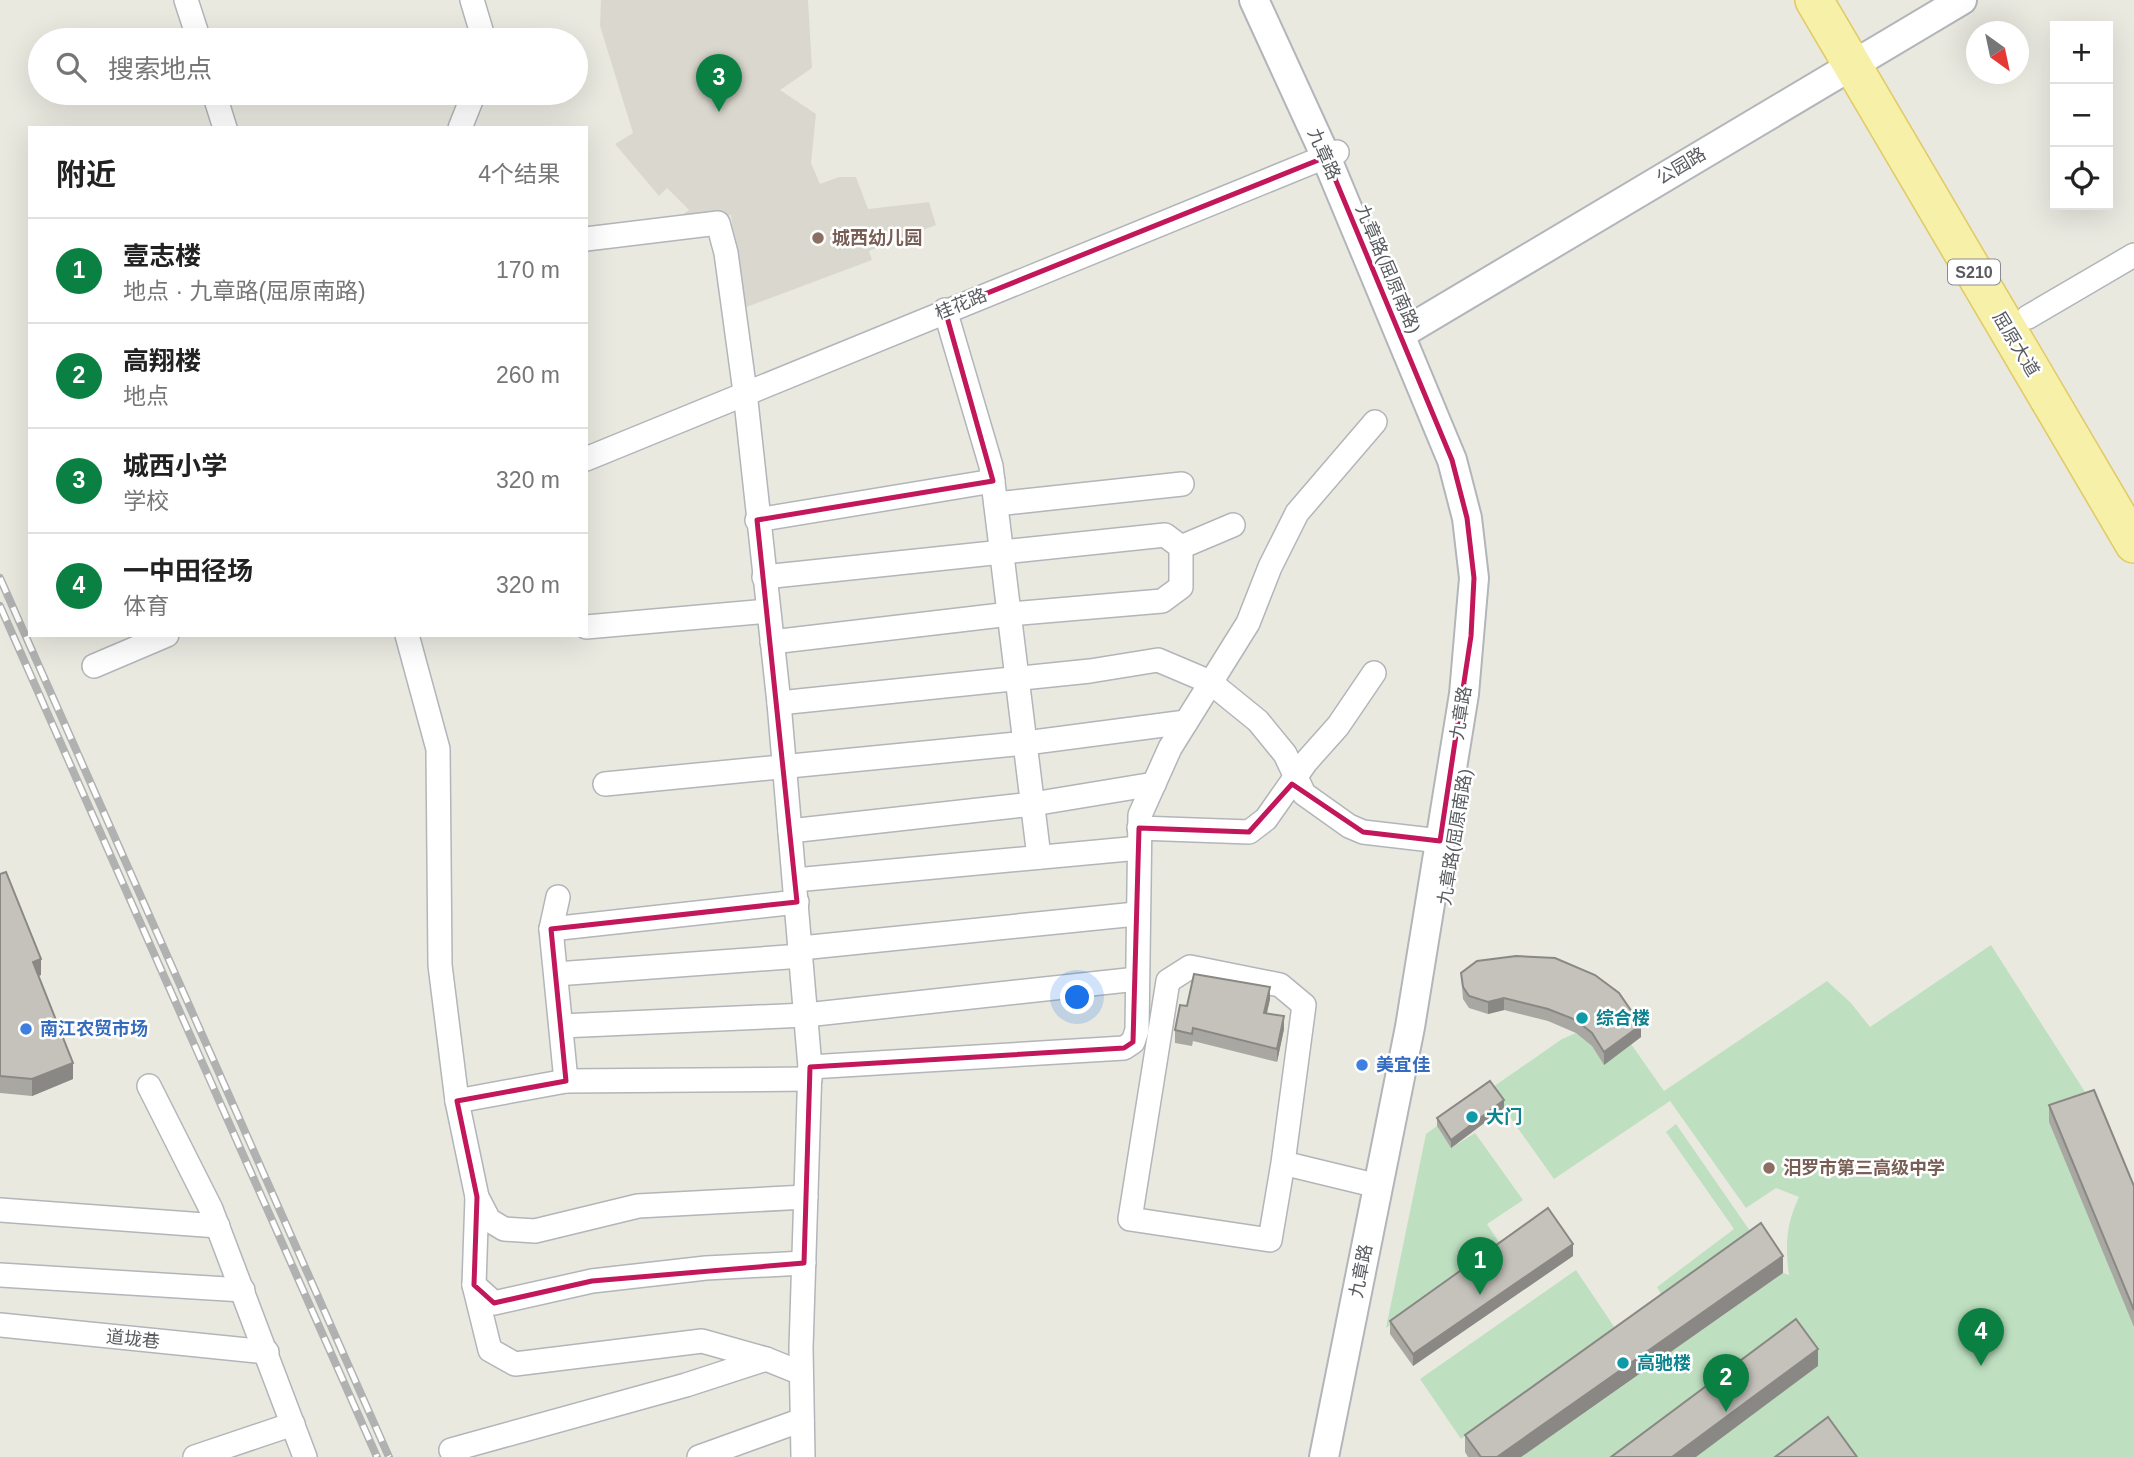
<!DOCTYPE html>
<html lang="zh">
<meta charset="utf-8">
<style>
body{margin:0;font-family:Arial,"Noto Sans SC",sans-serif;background:#f6f6f6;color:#222}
.controls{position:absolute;right:21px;top:21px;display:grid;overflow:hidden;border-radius:0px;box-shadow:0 7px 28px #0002}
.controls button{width:63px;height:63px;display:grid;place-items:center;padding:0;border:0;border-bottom:2px solid #e0e0e0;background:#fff;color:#222;font:35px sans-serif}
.compass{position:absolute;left:1966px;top:21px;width:63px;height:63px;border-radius:50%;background:#fff;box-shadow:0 7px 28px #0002;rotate:147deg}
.you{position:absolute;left:1078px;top:998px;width:24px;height:24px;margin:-18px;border:5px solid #fff;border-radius:50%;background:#1a73e8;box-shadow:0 0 0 10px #1a73e833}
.badge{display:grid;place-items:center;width:46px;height:46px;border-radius:50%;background:#0b8043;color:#fff;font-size:23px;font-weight:700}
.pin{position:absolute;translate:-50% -58px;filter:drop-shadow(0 2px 4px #0008)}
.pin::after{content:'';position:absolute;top:37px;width:24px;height:21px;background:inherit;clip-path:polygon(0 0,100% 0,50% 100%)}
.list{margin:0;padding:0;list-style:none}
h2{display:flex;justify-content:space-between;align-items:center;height:91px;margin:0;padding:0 28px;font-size:30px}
h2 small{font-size:23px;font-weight:400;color:#767676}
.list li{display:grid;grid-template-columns:46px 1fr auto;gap:21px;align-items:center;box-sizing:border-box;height:105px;padding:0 28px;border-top:2px solid #e0e0e0}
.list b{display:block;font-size:26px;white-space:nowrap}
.list p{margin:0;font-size:23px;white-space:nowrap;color:#767676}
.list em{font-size:23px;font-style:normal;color:#767676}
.icon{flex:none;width:38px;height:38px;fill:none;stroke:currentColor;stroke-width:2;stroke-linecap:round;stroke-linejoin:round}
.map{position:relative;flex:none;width:2134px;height:1457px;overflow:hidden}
.search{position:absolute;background:#fff;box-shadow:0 7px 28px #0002;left:28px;top:28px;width:560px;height:77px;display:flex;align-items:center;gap:18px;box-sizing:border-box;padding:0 24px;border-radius:38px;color:#767676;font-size:26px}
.panel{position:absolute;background:#fff;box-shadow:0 7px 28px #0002;left:28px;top:126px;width:560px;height:511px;border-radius:0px}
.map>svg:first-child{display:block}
.education{fill:#dad8ce}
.green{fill:#bee0c1}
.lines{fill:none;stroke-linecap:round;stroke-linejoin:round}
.minor-casing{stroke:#b2b5b9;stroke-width:26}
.tertiary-casing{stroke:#b2b5b9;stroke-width:32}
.primary-casing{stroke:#e2c961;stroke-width:40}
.minor{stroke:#fff;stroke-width:23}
.tertiary{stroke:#fff;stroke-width:28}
.primary{stroke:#f6f0a9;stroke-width:37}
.rail-casing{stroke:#b0b1b1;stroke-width:8}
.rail{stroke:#fff;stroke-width:5;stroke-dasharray:16;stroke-linecap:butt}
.wall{fill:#a9a7a2}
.shaded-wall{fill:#8a8884}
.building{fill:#c5c2bc;stroke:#8a8884;stroke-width:2}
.marked{fill:none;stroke:#c2185b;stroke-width:5;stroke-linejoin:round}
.education-dot{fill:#8d6e63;stroke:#fff;stroke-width:2.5}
.culture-dot{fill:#0f9aa8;stroke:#fff;stroke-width:2.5}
.shop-dot{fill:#3f7fe0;stroke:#fff;stroke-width:2.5}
.labels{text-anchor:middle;stroke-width:5;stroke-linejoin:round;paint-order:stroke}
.shield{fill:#fff;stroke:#8a8c8f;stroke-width:2}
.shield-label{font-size:16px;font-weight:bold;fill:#585b5f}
.street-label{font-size:18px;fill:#585b5f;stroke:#fff}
.education-label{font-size:18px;font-weight:bold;fill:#785e54;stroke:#fff;text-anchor:start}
.culture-label{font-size:18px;font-weight:bold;fill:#0d838f;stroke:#fff;text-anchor:start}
.shop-label{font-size:18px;font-weight:bold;fill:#366cbe;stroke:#fff;text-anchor:start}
</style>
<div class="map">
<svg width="2134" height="1457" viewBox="0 0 2134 1457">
<rect width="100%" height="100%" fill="#eae9e0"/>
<!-- education -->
<polygon class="education" points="601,0 808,0 812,68 780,90 816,114 811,163 820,184 839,177 856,177 868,209 929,202 936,225 869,251 872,260 741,309 731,215 672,222 689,210 667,188 659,196 615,144 633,133 600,26"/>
<!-- green -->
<g class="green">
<path d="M1991 945 2094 1106 2134 1203V1457H1521L1783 1273 1789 1275C1785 1246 1786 1224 1799 1197L1776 1188 1746 1208 1670 1101 1554 1179 1490 1089 1562 1039 1576 1033 1631 1044 1664 1091 1827 981 1851 1003 1870 1027Z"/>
<polygon points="1676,1124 1750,1231 1663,1297 1657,1287 1734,1229 1666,1132"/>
<polygon points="1437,1126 1451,1148 1475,1133 1523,1200 1487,1224 1502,1247 1386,1328 1426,1134"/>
<polygon points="1576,1270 1617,1331 1461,1439 1420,1379"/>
</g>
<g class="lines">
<defs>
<g id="minor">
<polyline points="186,0 199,40"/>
<polyline points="472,0 484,40"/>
<polyline points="214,93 225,128"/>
<polyline points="460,128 474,93"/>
<polyline points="586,239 718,223 726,253 745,392 779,703 810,1067 801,1348 803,1457"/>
<polyline points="945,310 991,466 1039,857"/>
<polyline points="2028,317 2134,255"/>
<polyline points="586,459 1337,152"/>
<polyline points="996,504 1182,484"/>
<polyline points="757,520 993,481"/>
<polyline points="764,577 1165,535 1181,547"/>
<polyline points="586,627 768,611"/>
<polyline points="407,635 438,749 440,965 457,1101 477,1197 489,1220 504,1229 535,1231 638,1206 806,1197"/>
<polyline points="772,642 1010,614 1162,601 1181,587 1181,547 1233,525"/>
<polyline points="94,666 167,635"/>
<polyline points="779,703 1090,671 1158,660 1210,682 1258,721 1285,754 1304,794 1349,826 1363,832 1440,841"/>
<polyline points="605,784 1026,743 1186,722"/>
<polyline points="1139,828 1249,832 1266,819 1306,762 1338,726 1374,673"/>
<polyline points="790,831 1033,804 1154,784"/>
<polyline points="795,880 1139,848"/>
<polyline points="558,897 551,929 566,1081"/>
<polyline points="551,929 797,902"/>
<polyline points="801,948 1136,914"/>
<polyline points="556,974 801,956"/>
<polyline points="561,1026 806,1015 1137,979"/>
<polyline points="810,1067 1124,1048 1133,1042 1137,1030 1140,815 1170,748 1248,623 1270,567 1297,513 1375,422"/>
<polyline points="149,1086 211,1209 305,1457"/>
<polyline points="457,1101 566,1081 810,1079"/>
<polyline points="1283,1163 1304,1005 1280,985 1190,967 1168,981 1130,1219 1270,1240 1283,1163 1378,1186"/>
<polyline points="477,1197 474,1285 494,1303 592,1281 706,1268 804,1263"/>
<polyline points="0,1210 218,1226"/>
<polyline points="0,1275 243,1290"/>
<polyline points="474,1285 490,1350 515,1364 702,1341 766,1359"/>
<polyline points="0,1325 267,1352"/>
<polyline points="451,1450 686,1385 766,1359 801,1373"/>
<polyline points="195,1457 293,1424"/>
<polyline points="699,1457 802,1420"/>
</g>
<g id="tertiary">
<polyline points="1254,0 1326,157 1452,460 1467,518 1474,578 1464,694 1410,1027 1324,1457"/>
<polyline points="1401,334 1962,0"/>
</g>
<polyline id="primary" points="1814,0 2134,544"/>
</defs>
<!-- minor casing -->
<use href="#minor" class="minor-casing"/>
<!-- tertiary casing -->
<use href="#tertiary" class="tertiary-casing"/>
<!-- primary casing -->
<use href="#primary" class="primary-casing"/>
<!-- minor -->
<use href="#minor" class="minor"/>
<!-- tertiary -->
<use href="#tertiary" class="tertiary"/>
<!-- primary -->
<use href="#primary" class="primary"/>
<defs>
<g id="rail">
<polyline points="0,578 389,1457"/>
<polyline points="0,606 377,1457"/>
</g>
</defs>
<!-- rail casing -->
<use href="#rail" class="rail-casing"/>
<!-- rail -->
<use href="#rail" class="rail"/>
</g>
<!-- wall -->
<g class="wall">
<polygon points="0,874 41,975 38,976 73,1079 32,1096 0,1093"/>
<polygon points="1461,973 1641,1037 1604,1065 1592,1046 1576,1033 1548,1021 1504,1010 1488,1014 1469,1008 1463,999"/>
<polygon points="1270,999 1267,1013 1284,1029 1277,1062 1193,1041 1192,1046 1175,1043 1175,1030 1187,1006"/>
<polygon points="2049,1105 2134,1186 2134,1327 2049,1122"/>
<polygon points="1504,1108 1451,1148 1437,1126 1437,1118"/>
<polygon points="1573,1256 1413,1366 1390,1334 1390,1321"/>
<polygon points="1783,1273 1521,1457 1468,1457 1465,1452 1465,1435"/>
</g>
<!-- shaded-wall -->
<g class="shaded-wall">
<polygon points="41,959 41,975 33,978 33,962"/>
<polygon points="1270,987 1270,999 1264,1025 1264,1013"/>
<polygon points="1504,998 1504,1010 1488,1014 1488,1002"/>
<polygon points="1284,1016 1284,1029 1277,1062 1277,1049"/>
<polygon points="1641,1025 1641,1037 1604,1065 1604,1052"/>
<polygon points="73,1063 73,1079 32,1096 32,1079"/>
<polygon points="1504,1100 1504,1108 1451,1148 1451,1140"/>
<polygon points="1573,1244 1573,1256 1413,1366 1413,1354"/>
<polygon points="1783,1256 1783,1273 1521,1457 1497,1457"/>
<polygon points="1818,1349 1818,1366 1696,1457 1672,1457"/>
</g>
<!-- building -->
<g class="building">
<polygon points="6,872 41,959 33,962 73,1063 32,1079 0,1076 0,874"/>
<polygon points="1516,956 1555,958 1595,975 1619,993 1641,1025 1604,1052 1592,1033 1576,1020 1548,1009 1504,998 1488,1002 1469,996 1463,987 1461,973 1477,961"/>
<polygon points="1194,974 1270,987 1264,1013 1284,1016 1277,1049 1193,1028 1192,1034 1175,1030 1180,1005 1187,1006"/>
<polygon points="1490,1081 1504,1100 1451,1140 1437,1118"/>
<polygon points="2094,1090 2134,1186 2134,1310 2049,1105"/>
<polygon points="1548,1208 1573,1244 1413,1354 1390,1321"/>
<polygon points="1761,1223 1783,1256 1497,1457 1481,1457 1465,1435"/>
<polygon points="1796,1319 1818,1349 1672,1457 1611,1457"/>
<polygon points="1828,1417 1857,1457 1775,1457"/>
</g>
<!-- marked area -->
<path class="marked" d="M1326 157 1452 460 1467 518 1474 578 1471 636 1440 841 1363 832 1292 784 1249 832 1139 828 1133 1042 1124 1048 810 1067 804 1263 592 1281 494 1303 474 1285 477 1197 457 1101 566 1081 551 929 797 902 757 520 993 481 945 310Z"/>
<!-- markers -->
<g class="education-dot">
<circle cx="818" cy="238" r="7"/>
<circle cx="1769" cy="1168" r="7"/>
</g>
<g class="culture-dot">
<circle cx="1582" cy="1018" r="7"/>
<circle cx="1472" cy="1117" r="7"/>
<circle cx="1623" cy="1363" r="7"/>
</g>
<g class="shop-dot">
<circle cx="26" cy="1029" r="7"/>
<circle cx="1362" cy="1065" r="7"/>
</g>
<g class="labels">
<!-- shield labels -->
<rect class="shield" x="1948" y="259.5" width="52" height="25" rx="5"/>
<g class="shield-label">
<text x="1974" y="278">S210</text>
</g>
<!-- street labels -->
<g class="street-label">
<text transform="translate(1324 154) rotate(66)" y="6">九章路</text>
<text transform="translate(1681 166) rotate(-31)" y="6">公园路</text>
<text transform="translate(1388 269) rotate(67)" y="6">九章路(屈原南路)</text>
<text transform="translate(961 304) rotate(-22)" y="6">桂花路</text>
<text transform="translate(2016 344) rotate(59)" y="6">屈原大道</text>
<text transform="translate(1461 713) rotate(-81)" y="6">九章路</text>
<text transform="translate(1455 837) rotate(-81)" y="6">九章路(屈原南路)</text>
<text transform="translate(1361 1271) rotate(-79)" y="6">九章路</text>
<text transform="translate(133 1339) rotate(6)" y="6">道垅巷</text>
</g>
<!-- education labels -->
<g class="education-label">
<text x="832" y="244">城西幼儿园</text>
<text x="1783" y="1174">汨罗市第三高级中学</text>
</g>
<!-- culture labels -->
<g class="culture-label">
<text x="1596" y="1024">综合楼</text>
<text x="1486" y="1123">大门</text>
<text x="1637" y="1369">高驰楼</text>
</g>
<!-- shop labels -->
<g class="shop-label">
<text x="40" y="1035">南江农贸市场</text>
<text x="1376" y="1071">美宜佳</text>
</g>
</g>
</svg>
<div class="controls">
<button>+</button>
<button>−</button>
<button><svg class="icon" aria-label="locate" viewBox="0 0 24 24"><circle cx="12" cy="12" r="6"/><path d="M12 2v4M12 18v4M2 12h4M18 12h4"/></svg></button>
</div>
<svg class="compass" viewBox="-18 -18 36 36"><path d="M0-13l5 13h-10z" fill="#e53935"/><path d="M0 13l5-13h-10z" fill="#767676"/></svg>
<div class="you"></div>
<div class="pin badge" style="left:1480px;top:1295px">1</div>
<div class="pin badge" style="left:1726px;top:1412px">2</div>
<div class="pin badge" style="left:719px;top:112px">3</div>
<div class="pin badge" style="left:1981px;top:1366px">4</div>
<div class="search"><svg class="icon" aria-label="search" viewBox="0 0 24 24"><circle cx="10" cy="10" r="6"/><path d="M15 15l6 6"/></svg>搜索地点</div>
<section class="panel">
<h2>附近<small>4个结果</small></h2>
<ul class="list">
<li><span class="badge">1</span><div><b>壹志楼</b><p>地点 · 九章路(屈原南路)</p></div><em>170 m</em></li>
<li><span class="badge">2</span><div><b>高翔楼</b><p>地点</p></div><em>260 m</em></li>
<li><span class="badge">3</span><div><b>城西小学</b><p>学校</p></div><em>320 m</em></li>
<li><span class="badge">4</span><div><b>一中田径场</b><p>体育</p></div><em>320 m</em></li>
</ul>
</section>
</div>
